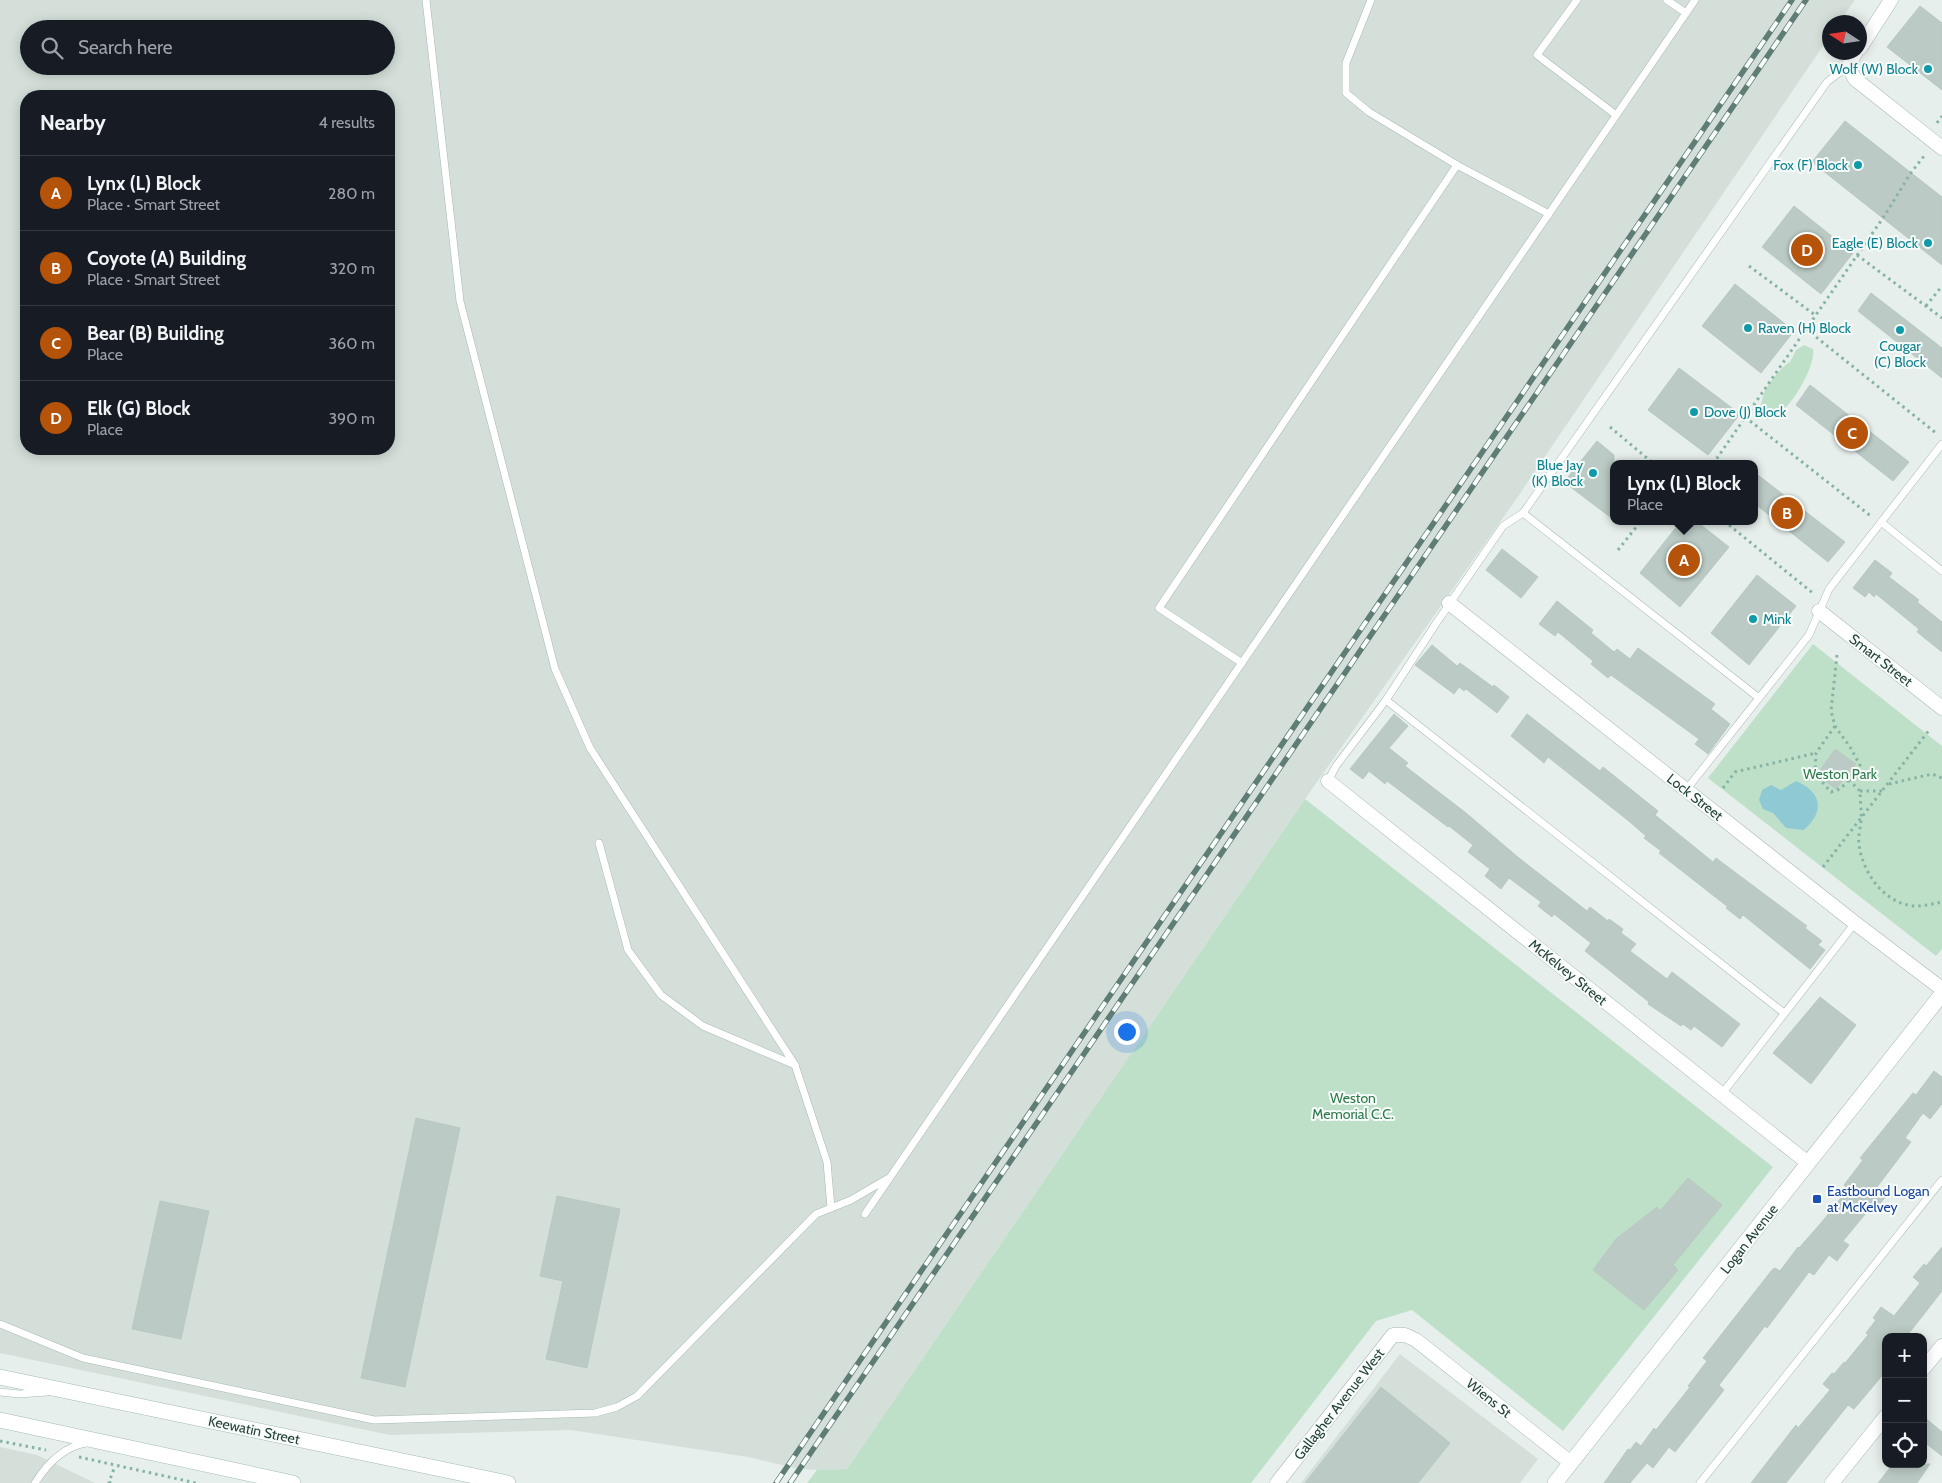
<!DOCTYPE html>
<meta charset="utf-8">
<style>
body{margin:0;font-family:Cabin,sans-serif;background:#20242c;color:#f1f3f6}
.controls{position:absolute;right:15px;bottom:15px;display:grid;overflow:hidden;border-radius:10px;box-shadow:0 2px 12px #0003}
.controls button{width:45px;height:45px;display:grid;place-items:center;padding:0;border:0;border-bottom:1px solid #363941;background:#171b24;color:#f1f3f6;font:25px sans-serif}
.compass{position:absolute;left:1822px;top:15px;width:45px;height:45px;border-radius:50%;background:#171b24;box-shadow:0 2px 12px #0003;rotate:282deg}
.you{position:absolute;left:1126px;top:1031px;width:18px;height:18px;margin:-12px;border:4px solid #fff;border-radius:50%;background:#1a73e8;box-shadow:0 0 0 8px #1a73e833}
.badge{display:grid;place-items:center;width:32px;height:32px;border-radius:50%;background:#b45309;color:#fff;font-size:16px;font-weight:700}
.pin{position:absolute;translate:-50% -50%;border:2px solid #fff;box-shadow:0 1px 5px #0006}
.popup{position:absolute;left:1610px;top:460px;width:148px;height:65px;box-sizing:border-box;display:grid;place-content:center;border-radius:10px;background:#171b24;filter:drop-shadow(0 1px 4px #0005);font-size:16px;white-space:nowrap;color:#9ea1a6}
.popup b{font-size:19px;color:#f1f3f6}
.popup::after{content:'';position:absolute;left:50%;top:100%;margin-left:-10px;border:10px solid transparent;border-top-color:#171b24}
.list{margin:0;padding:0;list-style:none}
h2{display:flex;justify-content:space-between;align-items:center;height:65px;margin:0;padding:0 20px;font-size:21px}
h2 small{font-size:16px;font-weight:400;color:#9ea1a6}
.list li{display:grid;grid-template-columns:32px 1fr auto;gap:15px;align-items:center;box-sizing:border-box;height:75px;padding:0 20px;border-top:1px solid #363941}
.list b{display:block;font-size:19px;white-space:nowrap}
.list p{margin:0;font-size:16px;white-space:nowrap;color:#9ea1a6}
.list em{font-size:16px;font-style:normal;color:#9ea1a6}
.icon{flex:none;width:28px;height:28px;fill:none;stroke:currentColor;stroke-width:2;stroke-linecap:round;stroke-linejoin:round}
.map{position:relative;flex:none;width:1942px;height:1483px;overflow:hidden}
.search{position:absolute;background:#171b24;box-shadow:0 2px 12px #0003;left:20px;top:20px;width:375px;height:55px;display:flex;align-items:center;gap:12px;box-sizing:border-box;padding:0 18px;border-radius:28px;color:#9ea1a6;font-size:19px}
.panel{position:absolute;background:#171b24;box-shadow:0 2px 12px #0003;left:20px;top:90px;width:375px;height:365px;border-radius:20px}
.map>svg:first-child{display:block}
.built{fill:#d4dfda;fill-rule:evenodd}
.green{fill:#bfe0c8}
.water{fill:#8ec9d4}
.building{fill:#bbcac4;stroke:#b8c9c2}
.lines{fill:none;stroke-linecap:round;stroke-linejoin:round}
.service-casing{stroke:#a8b8b2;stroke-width:8}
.minor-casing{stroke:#a8b8b2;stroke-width:15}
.secondary-casing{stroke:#a4bbb3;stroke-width:16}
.path{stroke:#86b3a5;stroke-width:3;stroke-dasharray:2.5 4;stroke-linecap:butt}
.service{stroke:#fff;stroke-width:7}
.minor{stroke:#fff;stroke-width:14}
.secondary{stroke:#fff;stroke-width:15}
.rail-casing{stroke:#5f7d75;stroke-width:5.5}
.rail{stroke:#f7fbf9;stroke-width:4;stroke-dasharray:11;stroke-linecap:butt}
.culture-dot{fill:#0f9aa8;stroke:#f7fbf9;stroke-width:2}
.transit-dot{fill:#1a4fb4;stroke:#f7fbf9;stroke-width:2}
.labels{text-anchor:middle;stroke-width:4;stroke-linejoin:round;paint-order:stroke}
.culture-label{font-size:14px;fill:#0d838f;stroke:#f7fbf9;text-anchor:end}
.street-label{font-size:14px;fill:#24423a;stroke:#f7fbf9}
.park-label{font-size:14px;fill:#2d7a4b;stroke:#f7fbf9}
.transit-label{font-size:14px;fill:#164399;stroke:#f7fbf9;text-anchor:start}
</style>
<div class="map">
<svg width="1942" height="1483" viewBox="0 0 1942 1483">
<rect width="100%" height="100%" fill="#e6efeb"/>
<!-- built -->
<g class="built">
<path d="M0 0H1855L1839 22H1830L1829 37 1519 495 1305 799 847 1469 817 1470 799 1469 748 1457 571 1430 390 1435 0 1353ZM29 29H386V66H29ZM26 96H389V449H26Z"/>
<polygon points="1400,1354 1538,1459 1520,1483 1301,1483"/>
<polygon points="0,1447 37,1455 95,1483 0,1483"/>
</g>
<!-- green -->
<g class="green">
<path d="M1804 345 1813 349C1816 363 1797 396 1787 406 1784 409 1779 409 1776 411 1773 413 1770 417 1768 420L1757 413C1761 405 1762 400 1764 393 1767 385 1783 365 1790 362L1796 350Z"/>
<polygon points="1813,644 1942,746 1942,949 1936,956 1708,778"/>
<polygon points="1305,799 1773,1167 1563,1431 1412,1310 1376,1321 1251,1483 807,1483 817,1470 847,1469"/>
</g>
<!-- water -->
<path class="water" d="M1796 781C1822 792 1825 811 1804 830L1786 828 1773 813 1763 809 1759 800 1762 790 1771 785 1781 790Z"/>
<!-- building -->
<g class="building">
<polygon points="1920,6 1942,23 1942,90 1887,47"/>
<polygon points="1845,121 1942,197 1942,265 1812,162"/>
<polygon points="1794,206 1853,253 1821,294 1762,247"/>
<polygon points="1735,284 1794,331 1761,373 1702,326"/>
<polygon points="1871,293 1942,348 1942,378 1858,311"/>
<polygon points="1679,368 1740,414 1708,455 1648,410"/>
<polygon points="1810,385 1909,462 1893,481 1796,405"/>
<polygon points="1597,441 1614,455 1614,520 1564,482"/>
<polygon points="1754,472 1845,542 1828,562 1754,503"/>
<polygon points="1681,521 1696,521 1729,547 1680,607 1640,573"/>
<polygon points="1502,549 1538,577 1521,598 1486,570"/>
<polygon points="1875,560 1892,573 1889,577 1919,600 1917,602 1942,622 1942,652 1917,632 1919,629 1876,594 1874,597 1869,592 1865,597 1853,588"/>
<polygon points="1757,575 1796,606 1749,665 1711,633"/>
<polygon points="1557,601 1593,630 1591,633 1614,652 1617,649 1630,659 1638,648 1715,704 1711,709 1730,724 1708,754 1695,744 1699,739 1611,675 1608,678 1591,664 1593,661 1558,632 1555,636 1539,624"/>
<polygon points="1432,645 1457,666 1460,663 1493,687 1494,685 1509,697 1497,713 1466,689 1464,691 1459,687 1454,694 1415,665"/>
<polygon points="1394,714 1408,726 1389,748 1408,763 1405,766 1466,813 1519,858 1587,911 1590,907 1608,921 1609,919 1623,929 1621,933 1636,944 1630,951 1667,979 1672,972 1740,1024 1722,1047 1694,1026 1691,1030 1683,1024 1681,1026 1648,1004 1649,1002 1585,951 1591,943 1554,914 1552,917 1538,906 1541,902 1509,878 1501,889 1485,876 1490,869 1468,852 1473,845 1449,826 1448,827 1387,781 1385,784 1369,771 1363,779 1350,769"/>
<polygon points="1527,714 1600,771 1603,767 1658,811 1655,815 1713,862 1716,858 1807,926 1805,928 1822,941 1818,945 1825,950 1810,969 1743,915 1740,919 1726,908 1728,907 1659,853 1661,851 1644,838 1646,836 1630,822 1548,757 1544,763 1511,736"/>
<polygon points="1835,749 1856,764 1836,789 1817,775"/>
<polygon points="1820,997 1856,1025 1811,1084 1773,1053"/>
<polygon points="1934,1071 1942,1077 1942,1104 1930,1119 1923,1113 1905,1138 1911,1142 1877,1187 1887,1195 1875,1210 1871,1207 1843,1241 1849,1245 1837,1261 1829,1255 1814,1275 1809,1272 1767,1328 1765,1326 1719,1385 1724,1390 1675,1452 1669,1447 1653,1468 1647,1463 1630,1483 1604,1483 1628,1449 1630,1450 1636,1442 1641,1446 1654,1428 1656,1430 1690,1387 1688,1386 1707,1361 1703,1358 1735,1317 1772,1270 1775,1268 1780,1271 1798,1247 1799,1248 1821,1223 1848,1189 1844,1185 1863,1160 1860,1158 1913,1093 1916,1095"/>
<polygon points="416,1118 460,1128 405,1387 361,1378"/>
<polygon points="1688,1178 1722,1205 1673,1265 1678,1270 1644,1310 1593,1270 1616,1239 1657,1207 1660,1211"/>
<polygon points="557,1196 620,1209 587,1368 546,1359 563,1281 540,1276"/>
<polygon points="160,1201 209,1211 181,1339 132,1329"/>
<polygon points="1942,1247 1942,1291 1906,1337 1886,1337 1886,1371 1854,1409 1848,1405 1786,1483 1751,1483 1796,1425 1798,1428 1830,1390 1823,1384 1832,1373 1834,1374 1844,1362 1845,1363 1868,1335 1866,1333 1876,1320 1873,1318 1881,1307 1894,1316 1920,1283 1913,1277 1924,1264 1926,1266"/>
<polygon points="1381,1387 1450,1443 1418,1483 1305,1483"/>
<polygon points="1923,1416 1942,1432 1942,1456 1923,1441"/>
<polygon points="1893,1464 1930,1464 1917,1483 1878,1483"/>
</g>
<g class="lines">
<defs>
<g id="service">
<polyline points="426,0 460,301 555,669 590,748 795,1065"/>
<polyline points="1371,0 1346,63 1346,93 1369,112 1457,165"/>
<polyline points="1577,0 1537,55 1616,115"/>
<polyline points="1667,0 1686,13"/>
<polyline points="1523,513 1759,698"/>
<polyline points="1881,522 1942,571"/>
<polyline points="1242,663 1159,608 1457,165 1549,214"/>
<polyline points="1386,700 1784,1013"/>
<polyline points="1328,781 1336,766 1386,700 1437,622 1503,526 1523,513 1827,82 1848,66"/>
<polyline points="1686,790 1809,635 1829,589 1942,444"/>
<polyline points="599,843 628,950 661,995 703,1026 795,1065 827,1162 831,1208"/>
<polyline points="1721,1095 1855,923"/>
<polyline points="865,1214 1695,0"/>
<polyline points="0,1324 83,1358 374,1420 595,1413 617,1407 637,1396 816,1214 851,1200 887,1179"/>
<polyline points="0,1392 19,1394 47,1392"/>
<path d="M35 1483C47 1464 63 1447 86 1443"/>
<polyline points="1700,1483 1942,1180"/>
</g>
<g id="minor">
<polyline points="1860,48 1891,0"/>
<polyline points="1856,52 1848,66 1855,79 1942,148"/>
<polyline points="1449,603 1855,923 1942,989"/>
<polyline points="1819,611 1942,708"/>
<polyline points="1328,781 1808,1163"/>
<polyline points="1923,1369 1942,1346"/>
<polyline points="1277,1483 1393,1335 1405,1335 1416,1340 1571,1463"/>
<polyline points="1832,1483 1886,1416"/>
</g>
<g id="secondary">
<polyline points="0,1377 508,1483"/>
<polyline points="0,1420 293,1483"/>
<polyline points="1555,1483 1942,994"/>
</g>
</defs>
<!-- service casing -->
<use href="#service" class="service-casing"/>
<!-- minor casing -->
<use href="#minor" class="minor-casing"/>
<!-- secondary casing -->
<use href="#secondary" class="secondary-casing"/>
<!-- path -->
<g class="path">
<polyline points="1937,123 1942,116"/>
<polyline points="1857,255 1942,318"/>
<polyline points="1749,266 1815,315"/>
<polyline points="1926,306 1942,286"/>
<polyline points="1806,329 1936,433"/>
<polyline points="1745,417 1872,517"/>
<polyline points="1610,427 1654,464"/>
<polyline points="1713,464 1885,215 1910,174 1924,156"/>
<polyline points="1724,521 1814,594"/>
<polyline points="1618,550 1641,521"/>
<path d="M1837 655 1831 711 1835 726 1850 747 1860 765 1849 780 1860 791C1860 801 1862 812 1861 822 1860 829 1858 837 1859 845 1863 873 1884 904 1915 906 1924 906 1933 904 1942 902"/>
<polyline points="1835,726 1816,753 1815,774 1831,792 1840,789 1849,780"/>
<polyline points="1889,784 1932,774 1942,778"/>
<polyline points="1723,788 1735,772 1816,753"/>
<polyline points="1860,791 1882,791"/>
<polyline points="1823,867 1930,729"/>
<polyline points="0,1441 46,1450"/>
<polyline points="79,1457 196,1483"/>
<polyline points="111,1483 109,1482 115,1466"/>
</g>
<!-- service -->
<use href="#service" class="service"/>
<!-- minor -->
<use href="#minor" class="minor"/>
<!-- secondary -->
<use href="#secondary" class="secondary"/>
<defs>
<g id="rail">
<polyline points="776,1483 1792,0"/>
<polyline points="790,1483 1806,0"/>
</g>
</defs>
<!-- rail casing -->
<use href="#rail" class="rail-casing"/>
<!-- rail -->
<use href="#rail" class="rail"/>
</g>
<!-- markers -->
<g class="culture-dot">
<circle cx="1928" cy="69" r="5"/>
<circle cx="1858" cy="165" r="5"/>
<circle cx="1928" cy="243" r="5"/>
<circle cx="1748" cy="328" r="5"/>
<circle cx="1900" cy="330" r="5"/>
<circle cx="1694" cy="412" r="5"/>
<circle cx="1593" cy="473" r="5"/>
<circle cx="1753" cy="619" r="5"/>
</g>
<rect class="transit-dot" x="1812" y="1194" width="10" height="10" rx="2.5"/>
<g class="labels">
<!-- culture labels -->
<g class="culture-label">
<text x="1918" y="74">Wolf (W) Block</text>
<text x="1848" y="170">Fox (F) Block</text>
<text x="1918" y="248">Eagle (E) Block</text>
<text x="1758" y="333" text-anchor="start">Raven (H) Block</text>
<text x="1900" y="351" text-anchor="middle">Cougar<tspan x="1900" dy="16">(C) Block</tspan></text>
<text x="1704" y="417" text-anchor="start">Dove (J) Block</text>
<text x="1583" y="470">Blue Jay<tspan x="1583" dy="16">(K) Block</tspan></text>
<text x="1763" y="624" text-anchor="start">Mink</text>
</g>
<!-- street labels -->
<g class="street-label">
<text transform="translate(1881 660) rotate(38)" y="5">Smart Street</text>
<text transform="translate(1695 797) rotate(38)" y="5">Lock Street</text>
<text transform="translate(1568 972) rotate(39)" y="5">McKelvey Street</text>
<text transform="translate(1749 1239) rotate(-52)" y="5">Logan Avenue</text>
<text transform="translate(1489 1398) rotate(39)" y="5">Wiens St</text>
<text transform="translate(1339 1404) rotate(-52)" y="5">Gallagher Avenue West</text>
<text transform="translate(254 1430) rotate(12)" y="5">Keewatin Street</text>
</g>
<!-- park labels -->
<g class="park-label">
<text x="1840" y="779">Weston Park</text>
<text x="1353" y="1103">Weston<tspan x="1353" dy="16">Memorial C.C.</tspan></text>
</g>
<!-- transit labels -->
<g class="transit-label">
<text x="1827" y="1196">Eastbound Logan<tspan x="1827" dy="16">at McKelvey</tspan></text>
</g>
</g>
</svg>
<div class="controls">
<button>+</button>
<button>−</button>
<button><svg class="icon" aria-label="locate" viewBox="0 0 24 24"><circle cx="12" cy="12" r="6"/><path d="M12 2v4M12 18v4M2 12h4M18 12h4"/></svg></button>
</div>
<svg class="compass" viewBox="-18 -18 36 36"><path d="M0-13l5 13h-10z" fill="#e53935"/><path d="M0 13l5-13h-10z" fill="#9ea1a6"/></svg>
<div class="you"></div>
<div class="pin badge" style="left:1684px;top:560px">A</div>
<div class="popup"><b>Lynx (L) Block</b>Place</div>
<div class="pin badge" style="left:1787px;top:513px">B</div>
<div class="pin badge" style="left:1852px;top:433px">C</div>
<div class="pin badge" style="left:1807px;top:250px">D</div>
<div class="search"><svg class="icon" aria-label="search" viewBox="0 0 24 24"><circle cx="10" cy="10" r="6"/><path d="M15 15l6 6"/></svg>Search here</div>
<section class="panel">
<h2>Nearby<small>4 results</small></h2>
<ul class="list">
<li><span class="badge">A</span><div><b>Lynx (L) Block</b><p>Place · Smart Street</p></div><em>280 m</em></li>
<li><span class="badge">B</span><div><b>Coyote (A) Building</b><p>Place · Smart Street</p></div><em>320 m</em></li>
<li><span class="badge">C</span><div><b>Bear (B) Building</b><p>Place</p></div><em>360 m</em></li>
<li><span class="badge">D</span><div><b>Elk (G) Block</b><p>Place</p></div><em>390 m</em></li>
</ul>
</section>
</div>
